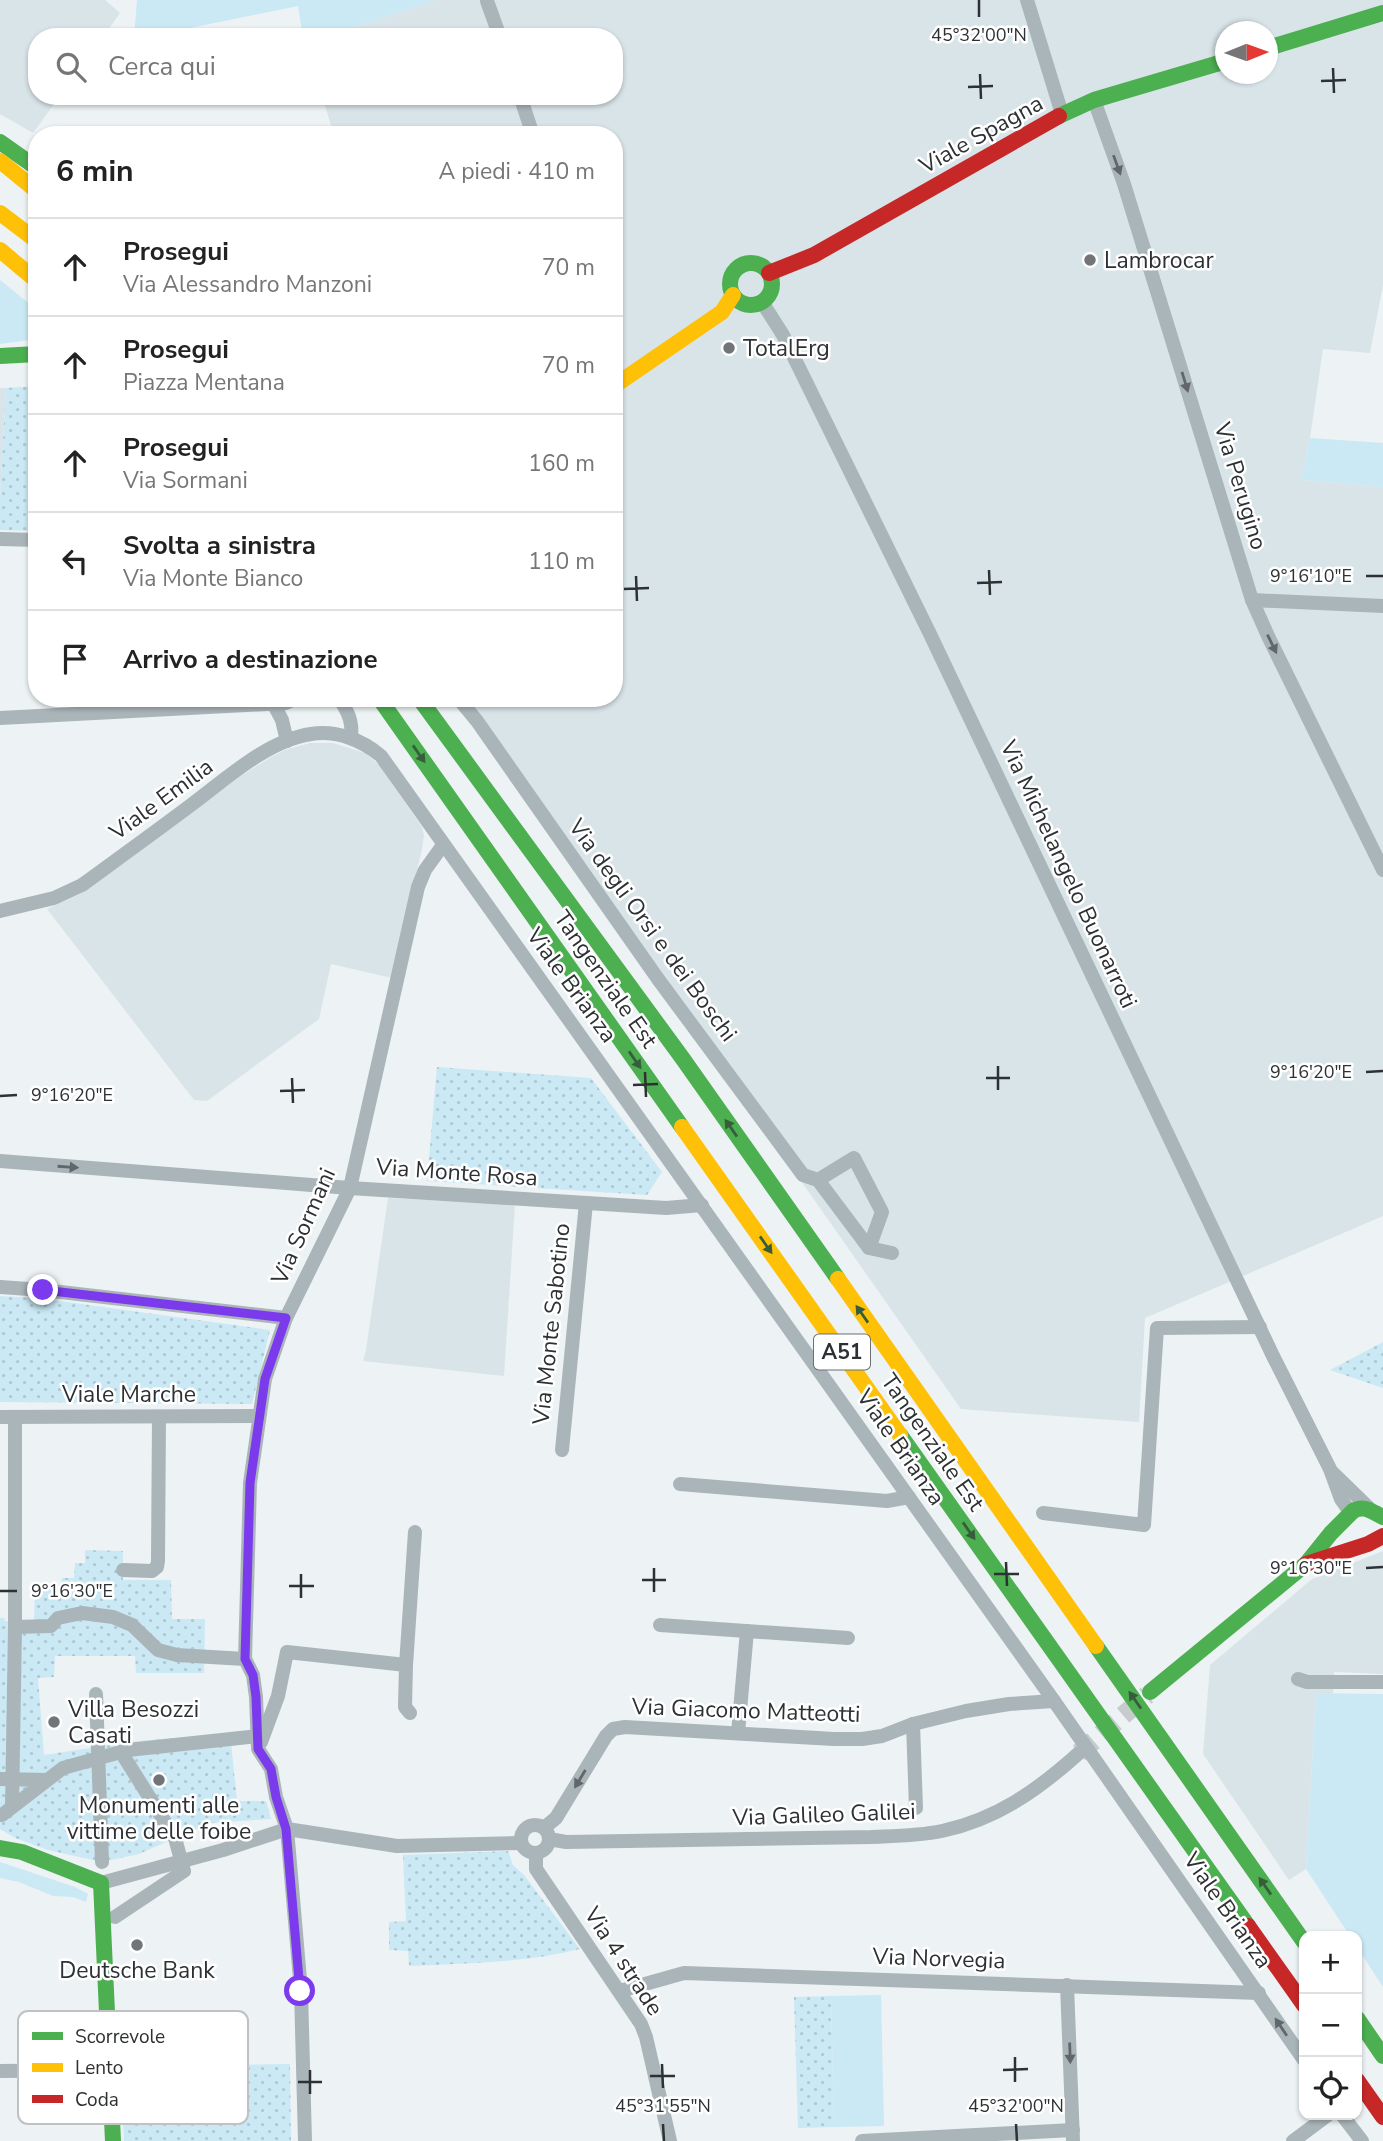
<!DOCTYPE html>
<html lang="it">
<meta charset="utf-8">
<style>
body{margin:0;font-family:"Nunito Sans",sans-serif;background:#f2f2f2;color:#222}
.controls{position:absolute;right:21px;bottom:21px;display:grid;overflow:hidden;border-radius:14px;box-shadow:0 2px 5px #0004}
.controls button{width:63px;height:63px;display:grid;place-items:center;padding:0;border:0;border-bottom:2px solid #e0e0e0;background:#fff;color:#222;font:35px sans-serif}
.compass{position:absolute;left:1215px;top:21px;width:63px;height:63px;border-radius:50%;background:#fff;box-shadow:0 2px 5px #0004;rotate:89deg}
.stop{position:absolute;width:21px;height:21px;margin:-16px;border:5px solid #7c3aed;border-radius:50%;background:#fff}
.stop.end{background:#7c3aed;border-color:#fff;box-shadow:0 2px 7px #0008}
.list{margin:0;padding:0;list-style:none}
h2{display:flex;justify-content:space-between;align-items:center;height:91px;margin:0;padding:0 28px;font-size:30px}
h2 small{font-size:23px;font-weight:400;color:#767676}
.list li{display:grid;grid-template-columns:46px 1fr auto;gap:21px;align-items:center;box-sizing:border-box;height:98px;padding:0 28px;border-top:2px solid #e0e0e0}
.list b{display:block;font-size:26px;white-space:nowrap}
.list p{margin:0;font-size:23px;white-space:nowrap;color:#767676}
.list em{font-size:23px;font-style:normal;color:#767676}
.icon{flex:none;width:38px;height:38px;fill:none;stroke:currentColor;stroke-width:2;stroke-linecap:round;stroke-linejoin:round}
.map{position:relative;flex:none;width:1383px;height:2141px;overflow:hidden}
.search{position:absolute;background:#fff;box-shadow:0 2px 5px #0004;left:28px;top:28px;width:595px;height:77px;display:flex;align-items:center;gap:18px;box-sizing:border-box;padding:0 24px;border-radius:28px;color:#767676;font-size:26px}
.panel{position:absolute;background:#fff;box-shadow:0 2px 5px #0004;left:28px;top:126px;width:595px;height:581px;border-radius:28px}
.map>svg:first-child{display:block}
.built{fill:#d9e4e9;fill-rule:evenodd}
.green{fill:#cae9f5}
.park{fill:url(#park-dots)}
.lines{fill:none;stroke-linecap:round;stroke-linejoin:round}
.secondary-tunnel{stroke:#c7cbcd;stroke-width:19;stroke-dasharray:19 10;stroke-linecap:butt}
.street{stroke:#aab5b9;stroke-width:14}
.fast{stroke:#4caf50;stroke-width:16}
.slow{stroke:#ffc107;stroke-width:16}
.jam{stroke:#c62828;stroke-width:16}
.oneway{fill:#606669}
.oneway2{fill:#385d3d}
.route{stroke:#7c3aed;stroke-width:9}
.ticks{fill:none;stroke:#2e3133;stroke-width:2.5}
.poi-dot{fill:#717577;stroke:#fff;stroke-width:2.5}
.labels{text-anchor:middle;stroke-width:5;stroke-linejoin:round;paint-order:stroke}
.shield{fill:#fff;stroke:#6d6f70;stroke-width:2}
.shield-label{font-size:21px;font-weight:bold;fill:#2e3133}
.street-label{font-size:23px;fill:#2e3133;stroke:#fff}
.poi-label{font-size:23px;fill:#2e3133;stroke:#fff;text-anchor:start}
.key{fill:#fff;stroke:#c0c1c2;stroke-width:2}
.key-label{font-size:19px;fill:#2e3133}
.ticks-label{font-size:18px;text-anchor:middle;fill:#2e3133;stroke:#fff;stroke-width:5;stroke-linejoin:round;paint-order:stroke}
</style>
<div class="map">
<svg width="1383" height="2141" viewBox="0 0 1383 2141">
<defs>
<pattern id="park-dots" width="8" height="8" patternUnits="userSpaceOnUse" patternTransform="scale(1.75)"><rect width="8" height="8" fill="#cae9f5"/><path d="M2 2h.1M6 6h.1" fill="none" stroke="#aec8d2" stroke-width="1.8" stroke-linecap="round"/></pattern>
</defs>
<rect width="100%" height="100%" fill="#edf2f4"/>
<!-- built -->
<g class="built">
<polygon points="0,0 105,0 120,13 103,37 37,37 37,96 60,96 33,133 0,114"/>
<path d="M437 0H1383V285L1370 353 1323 349 1310 438 1301 480 1383 487V1216L1145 1318 1139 1422 961 1409 462 698H614V135H334L322 96H614V37H325ZM1226 32H1268V74H1226Z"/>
<polygon points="0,388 6,388 0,495"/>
<polygon points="310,743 333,743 365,753 379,765 422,827 424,836 422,849 392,978 331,964 319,1019 207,1101 194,1100 47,909 80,894 239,777 271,757 285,750"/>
<polygon points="388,1198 515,1204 504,1376 363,1361 366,1350"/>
<polygon points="1383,1551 1383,1674 1334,1672 1333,1693 1316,1693 1306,1869 1289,1880 1203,1754 1210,1665 1312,1579"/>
</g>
<!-- green -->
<g class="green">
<polygon points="137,0 437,0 325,37 303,37 298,6 146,37 134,37"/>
<polygon points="0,280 37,310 37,339 0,344"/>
<polygon points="1310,438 1383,443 1383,487 1301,480"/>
<polygon points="1316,1693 1383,1694 1383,1987 1357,1947 1357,1936 1350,1936 1306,1869"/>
<polygon points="0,1862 75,1887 88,1894 86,1902 73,1897 53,1896 19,1882 0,1878"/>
<polygon points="881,1995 884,2126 834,2127 831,1996"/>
</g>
<!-- park -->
<g class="park">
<polygon points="37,386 37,531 0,530 0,495 6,388"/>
<polygon points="437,1067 591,1078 662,1172 647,1195 427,1181"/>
<polygon points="0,1296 38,1298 270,1330 252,1404 0,1402"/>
<polygon points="1383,1342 1383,1388 1330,1370"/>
<polygon points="85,1550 123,1551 123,1580 171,1580 172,1619 205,1619 204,1673 136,1673 135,1656 55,1656 54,1677 38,1678 44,1755 129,1742 230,1733 237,1801 266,1801 271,1819 209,1823 139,1854 102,1862 48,1850 15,1838 0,1829 0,1618 4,1618 5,1621 34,1622 35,1589 61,1589 62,1578 74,1578 75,1563 85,1563"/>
<path d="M508 1851 513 1865 524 1875 580 1949C525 1963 466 1963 409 1966L408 1951 389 1950V1922L406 1921 403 1855Z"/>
<polygon points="831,1996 834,2127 798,2128 794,1997"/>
<polygon points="172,2058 173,2066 290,2064 291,2141 124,2141 121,2060"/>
</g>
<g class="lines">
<!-- secondary-tunnel -->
<polyline class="secondary-tunnel" points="1079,1753 1147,1695"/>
<!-- street -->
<g class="street">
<polyline points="1027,0 1062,114"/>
<polyline points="487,1 500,37"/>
<polyline points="520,96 533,135"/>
<polyline points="1094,100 1124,184 1252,600 1268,636 1383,870"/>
<polyline points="762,302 783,335 930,634 1273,1356 1330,1469 1341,1499 1350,1512"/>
<polyline points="614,368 619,382"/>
<polyline points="0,539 37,540"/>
<polyline points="1252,600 1383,606"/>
<path d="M339 698C348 712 353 721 351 738"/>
<polyline points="458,698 477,721 658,979 803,1175 818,1180 869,1248 892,1253"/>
<polyline points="273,703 282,720 287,741"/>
<polyline points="0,718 286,703 297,698"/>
<path d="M0 911 54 898 82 885C119 858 155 832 191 805 226 779 268 740 311 734 337 730 362 740 381 756L1054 1701 1304 2060"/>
<polyline points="0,1161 350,1188 666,1208 702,1205"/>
<polyline points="818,1180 854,1158 882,1212 869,1248"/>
<polyline points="0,1287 43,1290 286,1318"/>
<polyline points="0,1417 258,1416"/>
<polyline points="562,1450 586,1203"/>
<polyline points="1333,1473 1371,1510"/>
<polyline points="680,1484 887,1501 909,1497"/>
<polyline points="1043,1513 1144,1525 1157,1328 1260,1327"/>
<polyline points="123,1570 152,1571 157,1567 158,1561 159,1417"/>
<polyline points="660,1625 848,1638"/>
<polyline points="15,1627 51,1626 58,1618 82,1613 113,1617 132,1625 158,1650 177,1655 245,1659"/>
<polyline points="406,1665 415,1532"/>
<polyline points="1298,1679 1307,1682 1383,1682"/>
<polyline points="96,1694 102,1862"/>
<polyline points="913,1724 916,1808"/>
<polyline points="738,1733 747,1631"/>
<polyline points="261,1742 278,1696 287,1652 406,1665 405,1707 410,1713"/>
<polyline points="0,1779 47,1780"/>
<polyline points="12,1807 15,1627 15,1417"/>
<polyline points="2,1815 63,1768 128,1750 258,1736"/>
<circle cx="535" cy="1839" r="14"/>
<polyline points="544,1828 556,1818 606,1736 613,1729 625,1727 834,1739 862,1739 882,1736 913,1724 966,1711 1009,1704 1054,1701"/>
<path d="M549 1839 566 1842 871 1837C894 1836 918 1836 942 1831 997 1819 1038 1790 1079 1753"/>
<polyline points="536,1853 536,1869 641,2024 646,2037 670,2141"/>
<polyline points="101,1883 223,1850 287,1829 397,1846 521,1843"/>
<polyline points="115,1917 184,1871 175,1838 121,1752"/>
<polyline points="1067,1985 1073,2141"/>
<polyline points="620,1991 684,1973 1259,1993"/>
<polyline points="0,2071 109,2070"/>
<polyline points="1342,2115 1362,2141"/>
<polyline points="305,2141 301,1991 287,1829 276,1797 271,1769 258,1749 256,1697 253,1675 245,1659 250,1483 265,1379 286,1318 350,1188 418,887 425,870 443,845"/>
<polyline points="862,2141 1073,2130"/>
<polyline points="1293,2141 1328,2115"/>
</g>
<!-- fast -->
<g class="fast">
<polyline points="1268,48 1383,13"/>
<polyline points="1059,116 1094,100 1226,61"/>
<polyline points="0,142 37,168"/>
<circle cx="751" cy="284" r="21"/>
<polyline points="0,356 37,354"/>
<polyline points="379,698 682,1127"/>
<polyline points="419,698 683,1059 838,1279"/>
<polyline points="900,1435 1248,1926"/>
<polyline points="1096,1646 1304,1942"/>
<path d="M1150 1692 1306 1564 1331 1533 1353 1511C1365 1504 1373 1513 1383 1517"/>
<polyline points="0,1848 22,1852 101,1883 113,2141"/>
<polyline points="1357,2018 1383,2056"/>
</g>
<!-- slow -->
<g class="slow">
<polyline points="0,161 37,191"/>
<polyline points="0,213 37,241"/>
<polyline points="0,250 37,281"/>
<polyline points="614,386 722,312 733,295"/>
<polyline points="682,1127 900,1435"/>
<polyline points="838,1279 1096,1646"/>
</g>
<!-- jam -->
<g class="jam">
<polyline points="769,273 814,255 1059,116"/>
<polyline points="1306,1564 1368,1544 1383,1536"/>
<polyline points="1248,1926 1304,2005"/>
<polyline points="1357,2080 1383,2117"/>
</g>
</g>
<!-- one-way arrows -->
<defs><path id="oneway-solid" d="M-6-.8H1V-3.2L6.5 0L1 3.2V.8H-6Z" transform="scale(1.75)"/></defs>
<g class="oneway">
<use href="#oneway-solid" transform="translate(1117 165) rotate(70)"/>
<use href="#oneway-solid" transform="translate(1185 382) rotate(73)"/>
<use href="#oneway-solid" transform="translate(1272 644) rotate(64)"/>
<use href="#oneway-solid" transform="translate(68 1167) rotate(4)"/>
<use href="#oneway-solid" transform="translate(580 1779) rotate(121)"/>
<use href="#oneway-solid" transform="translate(1281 2027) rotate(-124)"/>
<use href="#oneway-solid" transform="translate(1070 2053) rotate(88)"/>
</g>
<g class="oneway2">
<use href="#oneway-solid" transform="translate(419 754) rotate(55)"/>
<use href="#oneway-solid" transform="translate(635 1060) rotate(55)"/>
<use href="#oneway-solid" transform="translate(731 1128) rotate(-125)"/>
<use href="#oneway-solid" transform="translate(766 1245) rotate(55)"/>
<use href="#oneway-solid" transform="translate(862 1314) rotate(-125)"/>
<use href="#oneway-solid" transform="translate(969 1531) rotate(55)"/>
<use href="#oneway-solid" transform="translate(1135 1700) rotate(-125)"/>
<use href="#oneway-solid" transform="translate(1265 1886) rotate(-125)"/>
</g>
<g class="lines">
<!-- route -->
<polyline class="route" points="43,1290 286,1318 265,1379 250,1483 245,1659 253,1675 256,1697 258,1749 271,1769 276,1797 286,1829 300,1991"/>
</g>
<!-- ticks -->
<path class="ticks" d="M979 0V17M1333 68 1334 93M980 74 981 99M1321 81 1346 80M968 87 993 86M989 570 990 595M636 576 637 601M1366 576H1383M977 583 1002 582M624 589 649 588M998 1066V1090M645 1072 646 1097M1366 1072 1383 1071M292 1078 293 1103M986 1078H1010M633 1085 658 1084M280 1091 305 1090M0 1096 17 1095M1006 1562 1007 1586M654 1568V1592M1366 1568 1383 1567M301 1574V1598M994 1574H1019M642 1580H666M289 1586H314M0 1591H17M1015 2057V2082M662 2064 663 2088M310 2070V2094M1003 2070 1028 2069M650 2076H675M298 2082H322M663 2124 664 2141M1016 2124 1017 2141"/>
<!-- markers -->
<g class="poi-dot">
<circle cx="1090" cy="260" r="7"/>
<circle cx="729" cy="348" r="7"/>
<circle cx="54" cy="1722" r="7"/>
<circle cx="159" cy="1780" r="7"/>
<circle cx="137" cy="1945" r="7"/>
</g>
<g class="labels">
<!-- shield labels -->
<rect class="shield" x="814" y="1334.5" width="56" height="35" rx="5"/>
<g class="shield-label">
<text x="842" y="1359">A51</text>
</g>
<!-- street labels -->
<g class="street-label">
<text transform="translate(981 134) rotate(-29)" y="8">Viale Spagna</text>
<text transform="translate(1241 486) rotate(73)" y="8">Via Perugino</text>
<text transform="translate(161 799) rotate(-36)" y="8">Viale Emilia</text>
<text transform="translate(1069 874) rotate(65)" y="8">Via Michelangelo Buonarroti</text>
<text transform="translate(653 930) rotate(54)" y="8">Via degli Orsi e dei Boschi</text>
<text transform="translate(606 979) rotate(55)" y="8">Tangenziale Est</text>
<text transform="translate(572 985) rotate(54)" y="8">Viale Brianza</text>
<text transform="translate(457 1172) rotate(4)" y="8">Via Monte Rosa</text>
<text transform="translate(303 1226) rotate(-66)" y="8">Via Sormani</text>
<text transform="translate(551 1324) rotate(-84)" y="8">Via Monte Sabotino</text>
<text x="129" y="1402">Viale Marche</text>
<text transform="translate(933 1442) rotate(55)" y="8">Tangenziale Est</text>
<text transform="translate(901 1447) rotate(55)" y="8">Viale Brianza</text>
<text transform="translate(746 1710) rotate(2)" y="8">Via Giacomo Matteotti</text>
<text transform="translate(824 1814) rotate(-2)" y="8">Via Galileo Galilei</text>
<text transform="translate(1228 1910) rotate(55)" y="8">Viale Brianza</text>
<text transform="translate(939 1958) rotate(2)" y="8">Via Norvegia</text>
<text transform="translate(624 1961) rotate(57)" y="8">Via 4 strade</text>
</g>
<!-- poi labels -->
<g class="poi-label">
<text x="1104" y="268">Lambrocar</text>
<text x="743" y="356">TotalErg</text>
<text x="68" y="1717">Villa Besozzi<tspan x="68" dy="26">Casati</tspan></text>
<text x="159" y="1813" text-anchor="middle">Monumenti alle<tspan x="159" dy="26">vittime delle foibe</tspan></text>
<text x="137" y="1978" text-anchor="middle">Deutsche Bank</text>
</g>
</g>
<!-- legend -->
<rect x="18" y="2011" width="230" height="113" rx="10" class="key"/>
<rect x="32" y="2032" width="31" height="8" fill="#4caf50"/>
<rect x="32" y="2063" width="31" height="9" fill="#ffc107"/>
<rect x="32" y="2095" width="31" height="8" fill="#c62828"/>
<g class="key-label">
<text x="75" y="2043">Scorrevole</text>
<text x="75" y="2074">Lento</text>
<text x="75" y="2106">Coda</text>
</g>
<g class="ticks-label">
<text x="979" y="41">45°32'00"N</text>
<text x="1311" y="582">9°16'10"E</text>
<text x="1311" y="1078">9°16'20"E</text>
<text x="72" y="1101">9°16'20"E</text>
<text x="1311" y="1574">9°16'30"E</text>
<text x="72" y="1597">9°16'30"E</text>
<text x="663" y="2112">45°31'55"N</text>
<text x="1016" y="2112">45°32'00"N</text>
</g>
</svg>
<div class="controls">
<button>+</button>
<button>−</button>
<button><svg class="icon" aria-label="locate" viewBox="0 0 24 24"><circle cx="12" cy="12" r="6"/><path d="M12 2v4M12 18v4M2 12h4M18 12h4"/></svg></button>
</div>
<svg class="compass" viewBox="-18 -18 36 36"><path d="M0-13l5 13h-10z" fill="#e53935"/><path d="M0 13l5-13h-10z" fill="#767676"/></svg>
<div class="stop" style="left:300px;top:1991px"></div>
<div class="stop end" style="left:43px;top:1290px"></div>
<div class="search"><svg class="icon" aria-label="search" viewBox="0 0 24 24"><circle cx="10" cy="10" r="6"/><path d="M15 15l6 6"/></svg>Cerca qui</div>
<section class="panel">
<h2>6 min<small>A piedi · 410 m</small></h2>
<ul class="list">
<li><svg class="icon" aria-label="ahead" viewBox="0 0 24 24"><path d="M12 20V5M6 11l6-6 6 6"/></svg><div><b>Prosegui</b><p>Via Alessandro Manzoni</p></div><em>70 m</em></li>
<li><svg class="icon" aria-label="ahead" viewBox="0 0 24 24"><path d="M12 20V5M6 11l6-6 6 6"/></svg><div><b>Prosegui</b><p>Piazza Mentana</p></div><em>70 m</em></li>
<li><svg class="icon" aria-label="ahead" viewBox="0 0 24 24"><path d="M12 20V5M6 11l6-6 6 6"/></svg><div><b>Prosegui</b><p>Via Sormani</p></div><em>160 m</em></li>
<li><svg class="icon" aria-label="left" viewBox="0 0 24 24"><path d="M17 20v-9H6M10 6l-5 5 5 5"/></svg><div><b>Svolta a sinistra</b><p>Via Monte Bianco</p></div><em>110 m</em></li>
<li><svg class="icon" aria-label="arrive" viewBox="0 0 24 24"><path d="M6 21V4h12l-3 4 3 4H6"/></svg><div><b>Arrivo a destinazione</b></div></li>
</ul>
</section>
</div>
